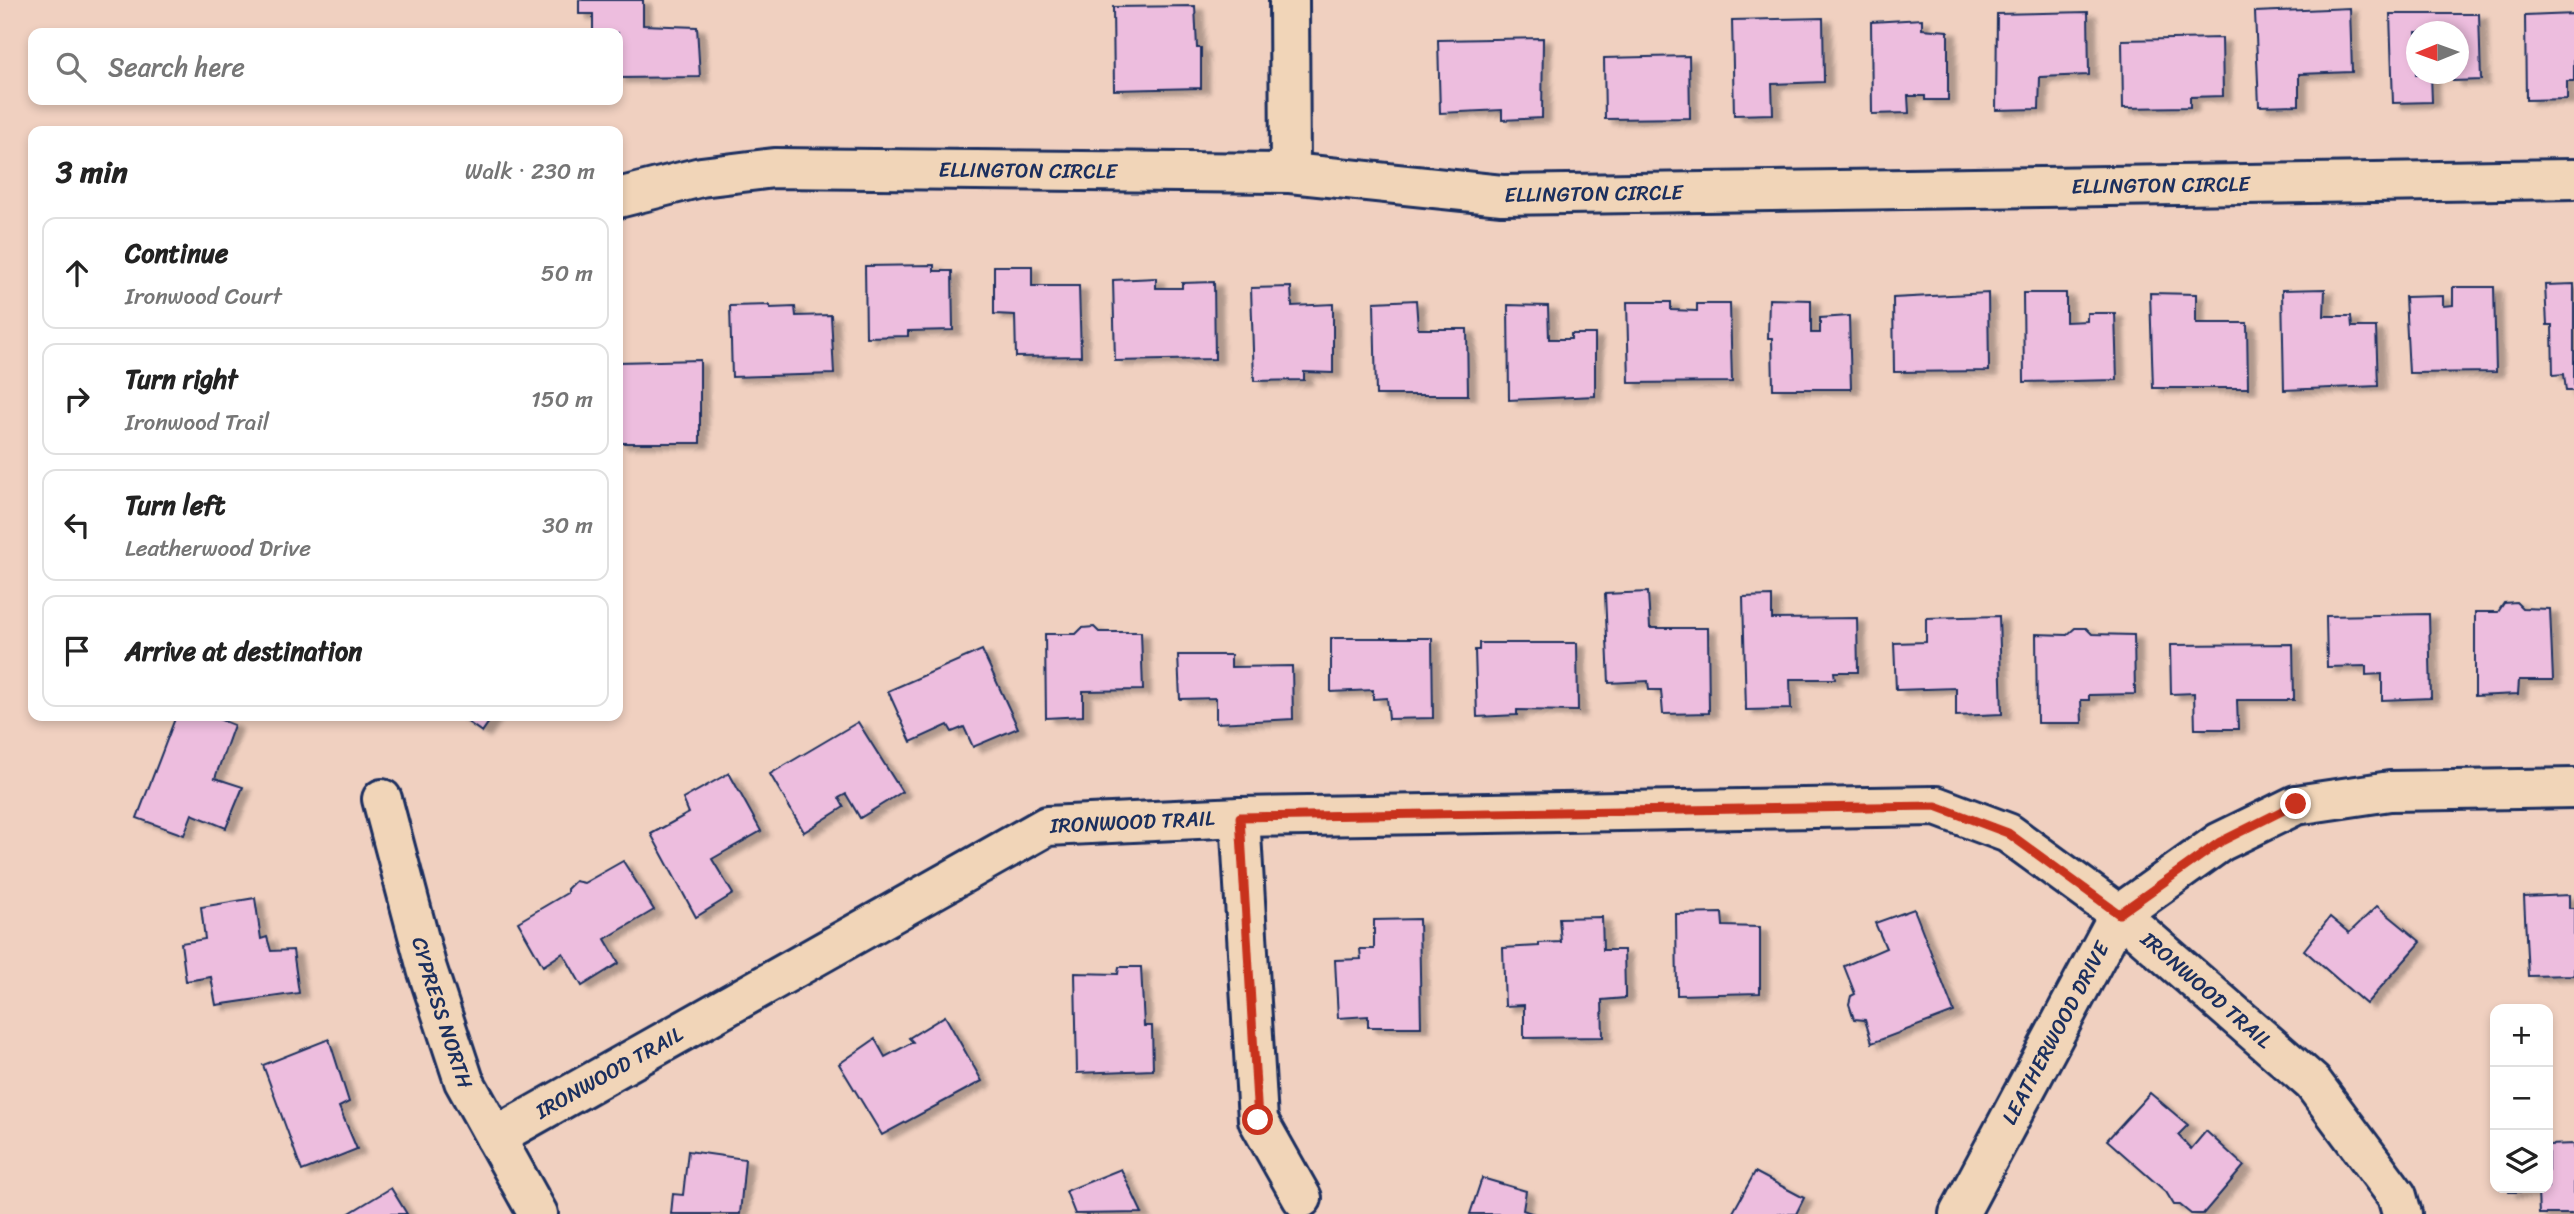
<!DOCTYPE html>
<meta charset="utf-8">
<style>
body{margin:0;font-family:Sriracha,sans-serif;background:#f2f2f2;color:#222}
.controls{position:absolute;right:21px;bottom:21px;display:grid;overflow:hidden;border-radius:14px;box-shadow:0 4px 10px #0003}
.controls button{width:63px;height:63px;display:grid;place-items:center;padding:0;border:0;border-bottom:2px solid #e0e0e0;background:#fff;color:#222;font:35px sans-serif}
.compass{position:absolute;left:2406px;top:21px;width:63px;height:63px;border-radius:50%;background:#fff;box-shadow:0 4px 10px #0003;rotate:269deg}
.stop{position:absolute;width:21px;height:21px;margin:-16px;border:5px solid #c8321e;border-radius:50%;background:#fff}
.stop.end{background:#c8321e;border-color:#fff;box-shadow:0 2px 7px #0008}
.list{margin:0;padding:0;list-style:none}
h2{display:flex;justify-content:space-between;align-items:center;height:91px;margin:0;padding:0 28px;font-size:30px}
h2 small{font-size:23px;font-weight:400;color:#767676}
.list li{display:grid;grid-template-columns:46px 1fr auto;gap:21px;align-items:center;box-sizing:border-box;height:112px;margin:0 14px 14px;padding:0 14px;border:2px solid #e0e0e0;border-radius:14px}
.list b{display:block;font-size:26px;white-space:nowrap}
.list p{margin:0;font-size:23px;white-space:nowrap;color:#767676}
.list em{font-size:23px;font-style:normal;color:#767676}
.icon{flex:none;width:38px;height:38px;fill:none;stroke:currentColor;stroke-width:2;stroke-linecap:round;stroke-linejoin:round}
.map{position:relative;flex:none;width:2574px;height:1214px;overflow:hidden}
.search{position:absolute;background:#fff;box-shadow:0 4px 10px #0003;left:28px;top:28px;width:595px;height:77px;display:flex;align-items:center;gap:18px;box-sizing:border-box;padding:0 24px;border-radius:14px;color:#767676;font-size:26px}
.panel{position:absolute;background:#fff;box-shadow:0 4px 10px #0003;left:28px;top:126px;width:595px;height:595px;border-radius:14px}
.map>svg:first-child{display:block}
.building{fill:#edbdde;stroke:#1b2f5e;stroke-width:2;filter:url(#shadow)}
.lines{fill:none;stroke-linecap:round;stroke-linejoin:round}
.minor-casing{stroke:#1b2f5e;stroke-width:44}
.minor{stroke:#f1d5b8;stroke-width:38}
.route{stroke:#c8321e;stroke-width:9}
.labels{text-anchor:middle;stroke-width:6;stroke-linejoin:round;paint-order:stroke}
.street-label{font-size:21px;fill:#1b2f5e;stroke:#f1d5b8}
</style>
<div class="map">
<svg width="2574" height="1214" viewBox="0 0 2574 1214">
<defs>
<filter id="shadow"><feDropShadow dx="8" dy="4.5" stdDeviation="2" flood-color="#0004"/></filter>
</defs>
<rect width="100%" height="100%" fill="#f0d0c0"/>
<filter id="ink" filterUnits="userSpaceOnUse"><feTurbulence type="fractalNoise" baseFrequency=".0143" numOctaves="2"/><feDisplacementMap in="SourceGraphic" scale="14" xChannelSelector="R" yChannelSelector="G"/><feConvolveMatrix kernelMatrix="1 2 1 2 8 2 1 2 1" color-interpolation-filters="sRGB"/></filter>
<g filter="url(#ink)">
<!-- building -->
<g class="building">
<polygon points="579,0 643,0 643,25 697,27 700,77 618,78 618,33 593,33 593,14 579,14"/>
<polygon points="1195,6 1197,48 1201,48 1201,88 1114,90 1113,7"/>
<polygon points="2350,8 2352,72 2299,74 2299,105 2259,106 2255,12"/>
<polygon points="2088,12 2089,75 2040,77 2039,109 1996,110 1997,14"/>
<polygon points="2390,14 2479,14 2481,80 2453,81 2453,74 2458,74 2458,32 2416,32 2416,74 2431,74 2432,102 2393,103"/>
<polygon points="2574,14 2574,81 2567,81 2567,99 2526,100 2525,16"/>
<polygon points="1823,18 1824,82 1772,84 1773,114 1734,115 1732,20"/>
<polygon points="1922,19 1922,29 1948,31 1948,100 1925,100 1925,96 1908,96 1909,113 1872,114 1871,22"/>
<polygon points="1543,38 1542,118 1502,120 1502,110 1440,113 1438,40"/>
<polygon points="2222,38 2223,96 2190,97 2190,107 2123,108 2122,40"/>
<polygon points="1689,56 1690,118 1605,119 1604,58"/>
<polygon points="934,265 934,271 952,271 953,330 908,331 908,336 866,337 865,266"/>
<polygon points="994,266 1032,266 1032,286 1079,286 1081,356 1016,357 1015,315 994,314"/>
<polygon points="1156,278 1156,288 1182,288 1182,283 1214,282 1215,359 1115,361 1113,280"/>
<polygon points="2574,284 2574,391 2566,391 2564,374 2553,375 2552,325 2547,325 2545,285"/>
<polygon points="1291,287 1292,306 1333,304 1333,373 1304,372 1304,380 1254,381 1251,288"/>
<polygon points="2453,287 2494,287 2496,372 2409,373 2405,297 2443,296 2443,306 2453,305"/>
<polygon points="2325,289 2324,316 2351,316 2352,327 2376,327 2378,386 2284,390 2282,290"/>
<polygon points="1988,293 1989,371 1894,372 1893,298"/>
<polygon points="2023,293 2066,293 2066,322 2087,321 2087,313 2115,313 2117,380 2024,382"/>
<polygon points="2150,293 2196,294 2196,323 2247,323 2248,388 2153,388"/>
<polygon points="1769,299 1811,300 1811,333 1820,333 1820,318 1849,316 1851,389 1773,389 1772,338 1768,338"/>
<polygon points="1416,300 1418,329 1467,329 1468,395 1376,395 1374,302"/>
<polygon points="1627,302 1671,302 1671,310 1697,311 1697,304 1730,304 1732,382 1629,383"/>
<polygon points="770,305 770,308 795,307 796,316 831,315 834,374 732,377 730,306"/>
<polygon points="1508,305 1548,306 1549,339 1571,339 1571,334 1595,334 1595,396 1509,400"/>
<polygon points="700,360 700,443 618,443 618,362"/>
<polygon points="1648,592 1650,628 1708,628 1709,713 1663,714 1661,690 1649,690 1648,681 1609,683 1605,594"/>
<polygon points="1772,596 1772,619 1857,618 1858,672 1834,672 1835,679 1790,679 1791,709 1746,710 1743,597"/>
<polygon points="2516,602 2522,608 2550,609 2553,680 2519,680 2518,694 2475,696 2475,612 2498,612 2504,603"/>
<polygon points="2429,614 2431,698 2382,700 2382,674 2366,675 2366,666 2327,667 2326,616"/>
<polygon points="1999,616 2002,714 1956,716 1956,688 1896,690 1894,643 1926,642 1926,618"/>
<polygon points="1094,627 1099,632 1141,632 1143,690 1083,691 1083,716 1046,718 1045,634 1076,634 1082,628"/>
<polygon points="2075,628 2086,628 2092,634 2134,635 2135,694 2089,695 2089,700 2081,700 2082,723 2037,723 2036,634 2067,635"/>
<polygon points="1331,638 1432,638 1433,718 1389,719 1387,698 1373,699 1373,690 1331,692"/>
<polygon points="1479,643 1577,643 1578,711 1517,710 1517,715 1477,717 1475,650 1479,650"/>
<polygon points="2293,644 2294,700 2237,700 2238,729 2195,729 2194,693 2171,694 2170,645"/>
<polygon points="982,650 1018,728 973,747 964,727 952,732 948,725 911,742 888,691"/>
<polygon points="1178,655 1231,655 1231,667 1292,666 1293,719 1216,723 1216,698 1180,699"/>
<polygon points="176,716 211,716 234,725 215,778 243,787 226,828 192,814 184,835 137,818"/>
<polygon points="459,716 493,716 482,732"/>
<polygon points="858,722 902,792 860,818 846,794 839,798 844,807 804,832 770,774"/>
<polygon points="729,773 761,831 712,859 733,894 696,917 651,834 689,813 683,799"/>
<polygon points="623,861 654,910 605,939 619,963 582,986 563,953 543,966 518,922 567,893 567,889 575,881 584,883"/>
<polygon points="2569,895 2569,908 2574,908 2574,975 2528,976 2524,897"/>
<polygon points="255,898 261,939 267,937 271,951 293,950 299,993 216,1005 211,977 186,981 181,943 205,939 201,907"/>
<polygon points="2377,906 2421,942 2366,1004 2304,950 2330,917 2349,933"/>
<polygon points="1914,909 1954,1012 1872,1043 1865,1020 1854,1019 1849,1004 1851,996 1855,994 1844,966 1886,948 1875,923"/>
<polygon points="1722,913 1723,926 1760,927 1760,993 1677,995 1676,914"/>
<polygon points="1602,917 1603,950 1624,950 1625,991 1625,998 1602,1000 1603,1037 1524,1038 1524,1005 1505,1006 1503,948 1539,946 1539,943 1561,942 1559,918"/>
<polygon points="1419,919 1421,1027 1368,1027 1368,1016 1338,1018 1335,960 1361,959 1360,949 1374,949 1374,920"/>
<polygon points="1119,967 1141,967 1144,1026 1152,1026 1153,1070 1077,1073 1075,973 1118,974"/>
<polygon points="945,1016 982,1081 882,1135 839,1064 875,1039 885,1057 913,1042 909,1038"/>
<polygon points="329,1039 349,1102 339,1107 357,1149 302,1171 263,1065"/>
<polygon points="2150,1093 2188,1125 2178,1135 2191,1149 2206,1131 2244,1166 2203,1214 2191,1214 2180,1205 2174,1205 2166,1192 2107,1140"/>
<polygon points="2574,1144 2574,1214 2539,1214 2538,1192 2509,1192 2509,1188 2548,1188 2548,1145"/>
<polygon points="688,1151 745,1159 740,1214 671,1214 673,1194 683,1195"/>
<polygon points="1121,1169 1142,1213 1075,1214 1066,1191"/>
<polygon points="1755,1172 1804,1198 1796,1214 1732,1214"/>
<polygon points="1482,1178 1526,1191 1523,1210 1534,1214 1470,1214"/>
<polygon points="391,1188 407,1214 348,1214"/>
</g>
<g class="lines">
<defs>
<g id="minor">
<polyline points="1289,0 1290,173"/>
<path id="s1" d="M618 198 701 177 774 168 1290 173 1502 195 2574 179"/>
<path id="s2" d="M382 799 427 969 464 1081 538 1214"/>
<polyline points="1240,817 1258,1120 1302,1198"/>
<path id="s3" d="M495 1137 1047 826 1240 817 1936 806 2008 833 2119 914 2313 1083 2397 1196 2402 1214"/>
<path id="s4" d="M1959 1214 2119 914 2220 842 2296 805 2390 791 2574 788"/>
</g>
</defs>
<!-- minor casing -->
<use href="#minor" class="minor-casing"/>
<!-- minor -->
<use href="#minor" class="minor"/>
</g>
</g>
<g class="lines" filter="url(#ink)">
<!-- route -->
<polyline class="route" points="1258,1120 1240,817 1936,806 2008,833 2119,914 2220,842 2296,804"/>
</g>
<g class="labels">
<!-- street labels -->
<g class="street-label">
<text dy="7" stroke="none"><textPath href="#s1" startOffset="413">ELLINGTON CIRCLE</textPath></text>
<text dy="7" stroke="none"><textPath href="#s1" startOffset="1547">ELLINGTON CIRCLE</textPath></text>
<text dy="7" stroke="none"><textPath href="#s1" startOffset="980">ELLINGTON CIRCLE</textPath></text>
<text dy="7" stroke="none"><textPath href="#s3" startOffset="719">IRONWOOD TRAIL</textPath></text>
<text dy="7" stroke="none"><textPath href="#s3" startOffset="1853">IRONWOOD TRAIL</textPath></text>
<text dy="7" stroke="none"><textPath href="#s2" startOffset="222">CYPRESS NORTH</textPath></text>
<text dy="7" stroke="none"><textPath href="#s4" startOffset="205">LEATHERWOOD DRIVE</textPath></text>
<text dy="7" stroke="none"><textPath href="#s3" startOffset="131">IRONWOOD TRAIL</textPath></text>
</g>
</g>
</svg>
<div class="controls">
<button>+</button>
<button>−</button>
<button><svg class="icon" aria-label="layers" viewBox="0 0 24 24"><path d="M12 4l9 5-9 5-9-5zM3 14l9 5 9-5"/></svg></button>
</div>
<svg class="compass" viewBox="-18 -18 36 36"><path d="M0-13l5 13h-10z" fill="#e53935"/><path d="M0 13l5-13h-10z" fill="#767676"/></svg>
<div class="stop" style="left:1258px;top:1120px"></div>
<div class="stop end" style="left:2296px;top:804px"></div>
<div class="search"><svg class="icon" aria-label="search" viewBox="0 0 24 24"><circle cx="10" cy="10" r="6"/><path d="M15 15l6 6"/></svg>Search here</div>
<section class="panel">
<h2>3 min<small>Walk · 230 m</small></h2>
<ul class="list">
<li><svg class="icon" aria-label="ahead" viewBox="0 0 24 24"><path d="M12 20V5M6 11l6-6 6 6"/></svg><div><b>Continue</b><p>Ironwood Court</p></div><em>50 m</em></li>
<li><svg class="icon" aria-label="right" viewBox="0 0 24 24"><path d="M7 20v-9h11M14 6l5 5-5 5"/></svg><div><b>Turn right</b><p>Ironwood Trail</p></div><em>150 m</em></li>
<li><svg class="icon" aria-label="left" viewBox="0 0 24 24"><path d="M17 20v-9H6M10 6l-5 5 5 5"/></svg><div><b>Turn left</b><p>Leatherwood Drive</p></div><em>30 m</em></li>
<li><svg class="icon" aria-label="arrive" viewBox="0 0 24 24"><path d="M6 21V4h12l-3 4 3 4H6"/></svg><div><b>Arrive at destination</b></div></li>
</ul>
</section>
</div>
